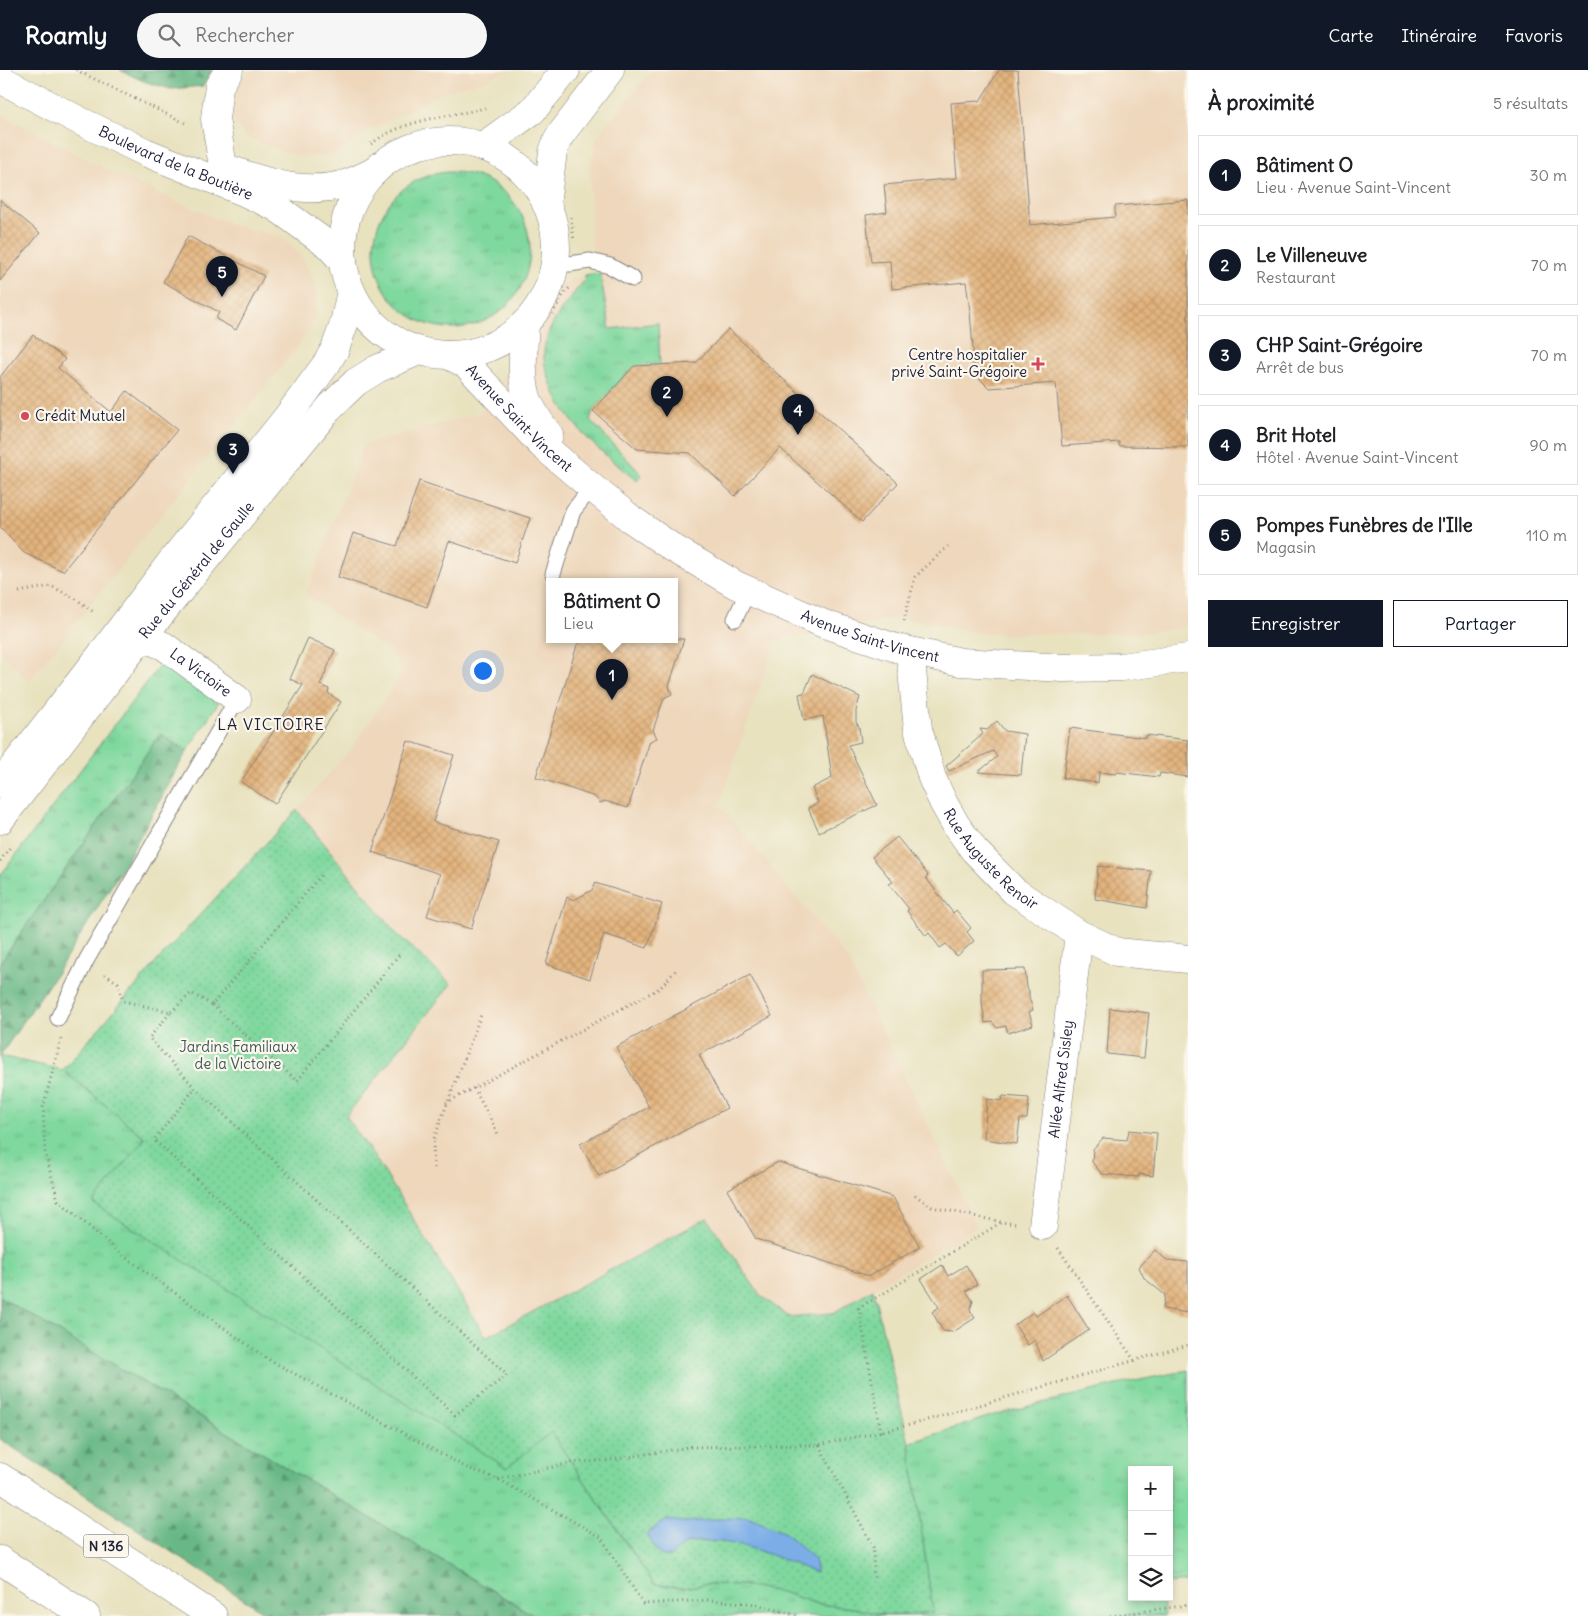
<!DOCTYPE html>
<html lang="fr">
<meta charset="utf-8">
<style>
body{margin:0;font-family:Delius,sans-serif;background:#f6f6f6;color:#202124}
.controls{position:absolute;right:15px;bottom:15px;display:grid;overflow:hidden;border-radius:0px;box-shadow:0 2px 8px #0003}
.controls button{width:45px;height:45px;display:grid;place-items:center;padding:0;border:0;border-bottom:1px solid #e0e0e0;background:#fff;color:#202124;font:25px sans-serif}
.you{position:absolute;left:482px;top:600px;width:18px;height:18px;margin:-12px;border:4px solid #fff;border-radius:50%;background:#1a73e8;box-shadow:0 0 0 8px #1a73e833}
.badge{display:grid;place-items:center;width:32px;height:32px;border-radius:50%;background:#111827;color:#fff;font-size:16px;font-weight:700}
.pin{position:absolute;translate:-50% -41px;filter:drop-shadow(0 1px 2px #0008)}
.pin::after{content:'';position:absolute;top:26px;width:18px;height:15px;background:inherit;clip-path:polygon(0 0,100% 0,50% 100%)}
.popup{position:absolute;left:546px;top:508px;width:132px;height:65px;box-sizing:border-box;display:grid;place-content:center;border-radius:0px;background:#fff;filter:drop-shadow(0 1px 4px #0005);font-size:16px;white-space:nowrap;color:#757577}
.popup b{font-size:19px;color:#202124}
.popup::after{content:'';position:absolute;left:50%;top:100%;margin-left:-10px;border:10px solid transparent;border-top-color:#fff}
.list{margin:0;padding:0;list-style:none}
h2{display:flex;justify-content:space-between;align-items:center;height:65px;margin:0;padding:0 20px;font-size:21px}
h2 small{font-size:16px;font-weight:400;color:#757577}
.list li{display:grid;grid-template-columns:32px 1fr auto;gap:15px;align-items:center;box-sizing:border-box;height:80px;margin:0 10px 10px;padding:0 10px;border:1px solid #e0e0e0;border-radius:0px}
.list b{display:block;font-size:19px;white-space:nowrap}
.list p{margin:0;font-size:16px;white-space:nowrap;color:#757577}
.list em{font-size:16px;font-style:normal;color:#757577}
.actions{display:flex;gap:10px;padding:15px 20px}
.actions a{flex:1;padding:11px 0;border:1px solid #111827;border-radius:0px;text-align:center;font-size:18px;color:#111827}
.actions .main{background:#111827;color:#fff}
.icon{flex:none;width:28px;height:28px;fill:none;stroke:currentColor;stroke-width:2;stroke-linecap:round;stroke-linejoin:round}
.map{position:relative;flex:none;width:1188px;height:1546px;overflow:hidden}
header{display:flex;align-items:center;gap:30px;box-sizing:border-box;height:70px;padding:0 25px;background:#111827;color:#fff}
header strong{font-size:24px}
nav{display:flex;gap:28px;margin-inline-start:auto;font-size:18px}
.search{width:350px;height:45px;background:#f6f6f6;display:flex;align-items:center;gap:12px;box-sizing:border-box;padding:0 18px;border-radius:28px;color:#757577;font-size:19px}
main{display:flex}
aside{flex:1;background:#fff}
.map>svg:first-child{display:block}
.built{fill:#eed7bb;fill-rule:evenodd}
.grass{fill:url(#grass-tufts);stroke:#507d6c}
.forest{fill:url(#forest-firs);stroke:#446d60}
.garden{fill:url(#garden-dots);stroke:#507d6c}
.water{fill:#7cade7;stroke:#4f6891}
.building{fill:url(#building-cross-hatch)}
.lines{fill:none;stroke-linecap:round;stroke-linejoin:round}
.lane-casing{stroke:#85827d;stroke-width:17}
.street-casing{stroke:#85827d;stroke-width:29}
.secondary-casing{stroke:#85827d;stroke-width:29}
.highway-casing{stroke:#85827d;stroke-width:29}
.path{stroke:#85827d;stroke-width:3;stroke-dasharray:1 4;stroke-linecap:butt}
.lane{stroke:#fff;stroke-width:15}
.street{stroke:#fff;stroke-width:28}
.secondary{stroke:#fff;stroke-width:28}
.highway{stroke:#fff;stroke-width:28}
.poi-dot{fill:#d1495b;stroke:#fbf7ec;stroke-width:2}
.labels{text-anchor:middle;stroke-width:4.5;stroke-linejoin:round;paint-order:stroke}
.shield{fill:#fbf7ec;stroke:#636270;stroke-width:1}
.shield-label{font-size:14px;font-weight:bold;fill:#22223b}
.street-label{font-size:15px;fill:#22223b;stroke:#fbf7ec}
.poi-label{font-size:15px;fill:#22223b;stroke:#fbf7ec;text-anchor:end}
.park-label{font-size:15px;fill:#3e5959;stroke:#fbf7ec}
.neighbourhood-label{font-size:16px;letter-spacing:1px;fill:#22223b;stroke:#fbf7ec}
</style>
<header>
<strong>Roamly</strong>
<div class="search"><svg class="icon" aria-label="search" viewBox="0 0 24 24"><circle cx="10" cy="10" r="6"/><path d="M15 15l6 6"/></svg>Rechercher</div>
<nav><a>Carte</a><a>Itinéraire</a><a>Favoris</a></nav>
</header>
<main>
<div class="map">
<svg width="1188" height="1546" viewBox="0 0 1188 1546">
<defs>
<pattern id="grass-tufts" width="24" height="20" patternUnits="userSpaceOnUse" patternTransform="scale(1.25)"><rect width="24" height="20" fill="#7fd89e"/><path d="M3 7l-1-3M5 7V3M7 7l1-3M15 17l-1-3M17 17v-4M19 17l1-3" fill="none" stroke="#6db989"/></pattern>
<pattern id="forest-firs" width="22" height="20" patternUnits="userSpaceOnUse" patternTransform="scale(1.25)"><rect width="22" height="20" fill="#67b885"/><path d="M5 1l3.5 6h-7zM16 11l3.5 6h-7z" fill="#54956e"/></pattern>
<pattern id="garden-dots" width="8" height="8" patternUnits="userSpaceOnUse" patternTransform="scale(1.25)"><rect width="8" height="8" fill="#7fd89e"/><path d="M2 2h.1M6 6h.1" fill="none" stroke="#6db989" stroke-width="1.8" stroke-linecap="round"/></pattern>
<pattern id="building-cross-hatch" width="8" height="8" patternUnits="userSpaceOnUse" patternTransform="scale(1.25)"><rect width="8" height="8" fill="#e3b47d"/><path d="M0 0l8 8M0 8l8-8" fill="none" stroke="#c29a6d"/></pattern>
</defs>
<rect width="100%" height="100%" fill="#fbf7ec"/>
<filter id="ink" filterUnits="userSpaceOnUse"><feTurbulence type="fractalNoise" baseFrequency=".02" numOctaves="2"/><feDisplacementMap in="SourceGraphic" scale="10" xChannelSelector="R" yChannelSelector="G"/><feConvolveMatrix kernelMatrix="1 2 1 2 8 2 1 2 1" color-interpolation-filters="sRGB"/></filter>
<filter id="wash" filterUnits="userSpaceOnUse"><feTurbulence type="fractalNoise" baseFrequency=".0096" numOctaves="4" result="noise"/><feDisplacementMap in="SourceGraphic" scale="20" xChannelSelector="R" yChannelSelector="G"/><feGaussianBlur stdDeviation="1.12" result="paint"/><feColorMatrix in="noise" values="0 0 0 0 0 0 0 0 0 0 0 0 0 0 0 0 0 1.4 0 .05"/><feComposite in="paint" operator="in"/></filter>
<g filter="url(#wash)">
<rect width="100%" height="100%" fill="#e8e2bf"/>
<!-- built -->
<g class="built">
<polygon points="249,0 510,0 480,12 445,21 371,59 334,85 299,87 247,68 232,48 231,32"/>
<path d="M653 0H1188V556L1148 563 984 564 900 547 776 570 719 735 847 888 977 1157 833 1243 789 1247 760 1225 707 1148 486 1267 383 1100 346 1045 451 914 395 862 297 740 350 680 403 603 400 595 386 578 306 525 364 375 480 343 531 267 543 243 564 214 585 205 599 203 591 170 590 100 596 68ZM550 511H674V569H550Z"/>
<polygon points="0,44 102,97 178,132 236,156 281,166 303,188 316,216 316,249 295,281 214,379 29,612 0,581"/>
</g>
<!-- grass -->
<g class="grass">
<circle cx="452" cy="180" r="78"/>
<path d="M600 203 610 259 658 253 660 295 628 302 593 341 590 350 642 405 637 411C600 381 562 352 548 305 544 293 542 283 546 271 552 248 570 228 585 210V205Z"/>
<polygon points="163,591 220,630 187,681 160,665 0,893 0,806"/>
<polygon points="0,986 63,1000 145,1068 94,1134 551,1362 654,1514 683,1518 706,1514 741,1515 782,1522 818,1534 853,1538 884,1545 933,1542 909,1373 997,1344 1112,1316 1188,1300 1188,1512 1169,1514 1169,1400 1132,1400 1132,1527 1163,1527 1164,1546 535,1546 0,1227"/>
</g>
<!-- forest -->
<g class="forest">
<polygon points="120,0 212,0 203,16 171,19 143,11"/>
<polygon points="160,664 187,681 123,797 56,904 0,986 0,893"/>
<polygon points="0,1227 535,1546 269,1546 0,1369"/>
</g>
<!-- garden -->
<polygon class="garden" points="297,740 395,862 451,914 346,1046 383,1100 486,1267 707,1148 760,1225 789,1247 833,1243 873,1219 909,1373 933,1542 884,1545 853,1538 818,1534 782,1522 741,1515 706,1514 683,1518 654,1514 551,1362 507,1398 93,1133 145,1068 63,1000 160,888"/>
<!-- water -->
<path class="water" d="M747 1447 785 1463 815 1489 816 1503C782 1489 723 1462 686 1474 681 1476 676 1482 671 1486H662L656 1481 647 1463 667 1450 685 1452Z"/>
<g id="blocks">
<!-- building -->
<g class="building">
<polygon points="999,0 1018,0 1030,155 1115,147 1115,136 1188,130 1188,377 1119,376 1119,372 1062,376 1056,313 989,318 975,304 970,241 966,212 892,219 890,191 871,192 866,145 887,142 884,115 957,108 951,33 980,31"/>
<polygon points="0,130 40,163 0,211"/>
<polygon points="188,166 264,206 236,260 216,249 219,242 163,212"/>
<polygon points="728,259 898,413 862,452 780,378 735,426 690,383 637,379 593,341 634,296 696,293"/>
<polygon points="33,265 65,289 58,298 111,342 127,321 177,360 63,501 24,483 0,457 0,307"/>
<polygon points="419,411 530,448 515,493 449,471 427,537 338,507 353,463 397,476"/>
<polygon points="308,568 335,580 320,615 329,619 328,623 341,632 275,734 241,712 303,615 290,609"/>
<polygon points="579,569 684,569 669,616 672,624 664,628 653,660 657,668 650,671 628,738 605,731 600,733 595,727 536,707"/>
<polygon points="812,604 860,627 856,641 856,652 859,657 861,672 848,675 877,735 819,762 808,738 818,733 812,718 832,708 823,646 804,650 799,624 804,623"/>
<polygon points="997,651 1005,661 1025,664 1021,705 978,702 997,687 993,681 949,701 946,696 983,664 980,659 987,660"/>
<polygon points="1070,658 1146,668 1146,665 1188,670 1188,707 1160,703 1159,707 1116,702 1116,704 1099,702 1098,713 1063,708"/>
<polygon points="408,671 454,685 433,752 499,772 471,859 427,846 440,804 372,782"/>
<polygon points="897,767 928,805 926,808 953,843 956,840 971,858 967,862 974,871 957,886 946,874 940,878 929,863 926,866 907,841 909,839 889,814 893,812 872,787"/>
<polygon points="1098,796 1151,801 1147,838 1095,829"/>
<polygon points="595,813 662,834 647,878 604,864 590,909 546,894 567,827 574,830 592,820"/>
<polygon points="1025,899 1027,917 1029,921 1029,927 1033,940 1029,942 1033,955 1008,963 1006,956 997,958 992,952 985,953 982,933 982,900"/>
<polygon points="750,905 772,946 699,985 727,1038 599,1106 580,1074 649,1037 616,977"/>
<polygon points="1110,938 1149,943 1144,988 1107,984"/>
<polygon points="1003,1026 1029,1028 1027,1049 1020,1049 1017,1074 984,1069 987,1029 1002,1031"/>
<polygon points="1129,1060 1157,1063 1153,1106 1139,1104 1139,1107 1102,1104 1092,1092 1093,1079 1103,1068 1127,1070"/>
<polygon points="778,1092 893,1127 920,1177 869,1206 756,1169 727,1120"/>
<polygon points="1155,1180 1167,1190 1188,1192 1188,1243 1163,1239 1165,1225 1144,1208 1139,1197"/>
<polygon points="942,1195 948,1206 966,1195 977,1214 966,1221 973,1231 970,1240 975,1248 953,1262 943,1261 932,1242 939,1237 921,1209"/>
<polygon points="1067,1225 1089,1260 1043,1291 1035,1270 1028,1275 1015,1255 1033,1242 1036,1246"/>
</g>
</g>
</g>
<g filter="url(#ink)">
<use href="#blocks" fill-opacity="0" stroke="#85827d" stroke-width="1"/>
<g class="lines">
<defs>
<g id="lane">
<polyline points="555,194 569,194 590,191 610,196 633,209"/>
<polyline points="553,504 573,441 592,417"/>
<polyline points="735,549 748,521"/>
<polyline points="58,948 87,889 237,629"/>
</g>
<g id="street">
<polyline points="223,96 215,49 219,16 229,0"/>
<path d="M525 253C524 276 520 302 526 324 530 339 540 353 549 365"/>
<path id="s1" d="M448 285 466 294 541 374 589 415 631 449 673 478 736 515 824 554 896 578 961 592 1063 598 1121 597 1188 588"/>
<path id="s2" d="M142 567 164 576 237 629"/>
<path id="s3" d="M910 581 918 659 932 708 943 732 956 755 974 780 1014 821 1079 864 1117 882 1188 889"/>
<path id="s4" d="M1043 1156 1079 864"/>
</g>
<g id="secondary">
<path id="s5" d="M0 9 78 50 145 82 244 122 276 137 328 175 343 191"/>
<circle cx="449" cy="178" r="107"/>
<polyline points="482,77 532,41 566,0"/>
<path d="M235 101C272 115 310 125 348 113 357 110 365 106 373 102"/>
<polyline points="546,134 553,82 556,73 561,64 610,0"/>
<polyline points="0,714 100,586 171,492 288,346 327,293 335,279 344,254 351,221"/>
<path id="s6" d="M0 750 142 567 331 336 356 312 377 299 419 281"/>
</g>
<g id="highway">
<polyline points="0,1407 213,1546"/>
<polyline points="0,1490 86,1546"/>
</g>
</defs>
<!-- lane casing -->
<use href="#lane" class="lane-casing"/>
<!-- street casing -->
<use href="#street" class="street-casing"/>
<!-- secondary casing -->
<use href="#secondary" class="secondary-casing"/>
<!-- highway casing -->
<use href="#highway" class="highway-casing"/>
<!-- path -->
<g class="path">
<polyline points="76,0 187,54"/>
<path d="M371 74C405 48 445 48 485 38"/>
<polyline points="571,147 574,171"/>
<polyline points="552,244 563,225 571,216"/>
<polyline points="19,522 51,516 76,529 95,543"/>
<polyline points="904,551 915,507 948,476"/>
<polyline points="0,791 11,776"/>
<polyline points="105,904 118,913 123,931 171,942 149,968 195,1018 507,1305 455,1345 154,1070 195,1018"/>
<polyline points="212,935 297,1011 399,885"/>
<polyline points="171,942 191,923 212,935 323,803"/>
<polyline points="61,969 43,1038 45,1082 58,1130 125,1187 266,1288 465,1397 498,1409 601,1467 643,1534 710,1530 756,1534 798,1546"/>
<polyline points="474,1018 498,1064"/>
<polyline points="446,1033 660,918 677,899"/>
<polyline points="434,1098 433,1071 482,942"/>
<polyline points="915,1125 932,1137 1001,1152"/>
<polyline points="1058,1178 1134,1290"/>
<polyline points="881,1362 859,1238 1002,1152 1016,1154"/>
<polyline points="819,1375 873,1477 874,1509"/>
<polyline points="498,1409 571,1393 611,1390 690,1377 819,1375 910,1355 1188,1275"/>
<polyline points="1110,1546 1188,1535"/>
</g>
<!-- lane -->
<use href="#lane" class="lane"/>
<!-- street -->
<use href="#street" class="street"/>
<!-- secondary -->
<use href="#secondary" class="secondary"/>
<!-- highway -->
<use href="#highway" class="highway"/>
</g>
</g>
<!-- markers -->
<g class="poi-dot">
<path d="M1035.5 286.5h5v5h5v5h-5v5h-5v-5h-5v-5h5z"/>
<circle cx="25" cy="346" r="5"/>
</g>
<g class="labels">
<!-- shield labels -->
<rect class="shield" x="83.5" y="1464.5" width="45" height="23" rx="4"/>
<g class="shield-label">
<text x="106" y="1481">N 136</text>
</g>
<!-- street labels -->
<g class="street-label">
<text dy="5" stroke="none"><textPath href="#s5" startOffset="195">Boulevard de la Boutière</textPath></text>
<text dy="5" stroke="none"><textPath href="#s1" startOffset="96">Avenue Saint-Vincent</textPath></text>
<text dy="5" stroke="none"><textPath href="#s6" startOffset="318">Rue du Général de Gaulle</textPath></text>
<text dy="5" stroke="none"><textPath href="#s1" startOffset="515">Avenue Saint-Vincent</textPath></text>
<text dy="5" stroke="none"><textPath href="#s2" startOffset="69">La Victoire</textPath></text>
<text dy="5" stroke="none"><textPath href="#s3" startOffset="231">Rue Auguste Renoir</textPath></text>
<text dy="5" stroke="none"><textPath href="#s4" startOffset="148">Allée Alfred Sisley</textPath></text>
</g>
<!-- poi labels -->
<g class="poi-label">
<text x="1027" y="290">Centre hospitalier<tspan x="1027" dy="17">privé Saint-Grégoire</tspan></text>
<text x="35" y="351" text-anchor="start">Crédit Mutuel</text>
</g>
<!-- park labels -->
<g class="park-label">
<text x="238" y="982">Jardins Familiaux<tspan x="238" dy="17">de la Victoire</tspan></text>
</g>
<!-- neighbourhood labels -->
<g class="neighbourhood-label">
<text x="271" y="660">LA VICTOIRE</text>
</g>
</g>
</svg>
<div class="controls">
<button>+</button>
<button>−</button>
<button><svg class="icon" aria-label="layers" viewBox="0 0 24 24"><path d="M12 4l9 5-9 5-9-5zM3 14l9 5 9-5"/></svg></button>
</div>
<div class="you"></div>
<div class="pin badge" style="left:612px;top:630px">1</div>
<div class="popup"><b>Bâtiment O</b>Lieu</div>
<div class="pin badge" style="left:667px;top:347px">2</div>
<div class="pin badge" style="left:233px;top:404px">3</div>
<div class="pin badge" style="left:798px;top:365px">4</div>
<div class="pin badge" style="left:222px;top:227px">5</div>
</div>
<aside>
<h2>À proximité<small>5 résultats</small></h2>
<ul class="list">
<li><span class="badge">1</span><div><b>Bâtiment O</b><p>Lieu · Avenue Saint-Vincent</p></div><em>30 m</em></li>
<li><span class="badge">2</span><div><b>Le Villeneuve</b><p>Restaurant</p></div><em>70 m</em></li>
<li><span class="badge">3</span><div><b>CHP Saint-Grégoire</b><p>Arrêt de bus</p></div><em>70 m</em></li>
<li><span class="badge">4</span><div><b>Brit Hotel</b><p>Hôtel · Avenue Saint-Vincent</p></div><em>90 m</em></li>
<li><span class="badge">5</span><div><b>Pompes Funèbres de l'Ille</b><p>Magasin</p></div><em>110 m</em></li>
</ul>
<div class="actions"><a class="main">Enregistrer</a><a>Partager</a></div>
</aside>
</main>
